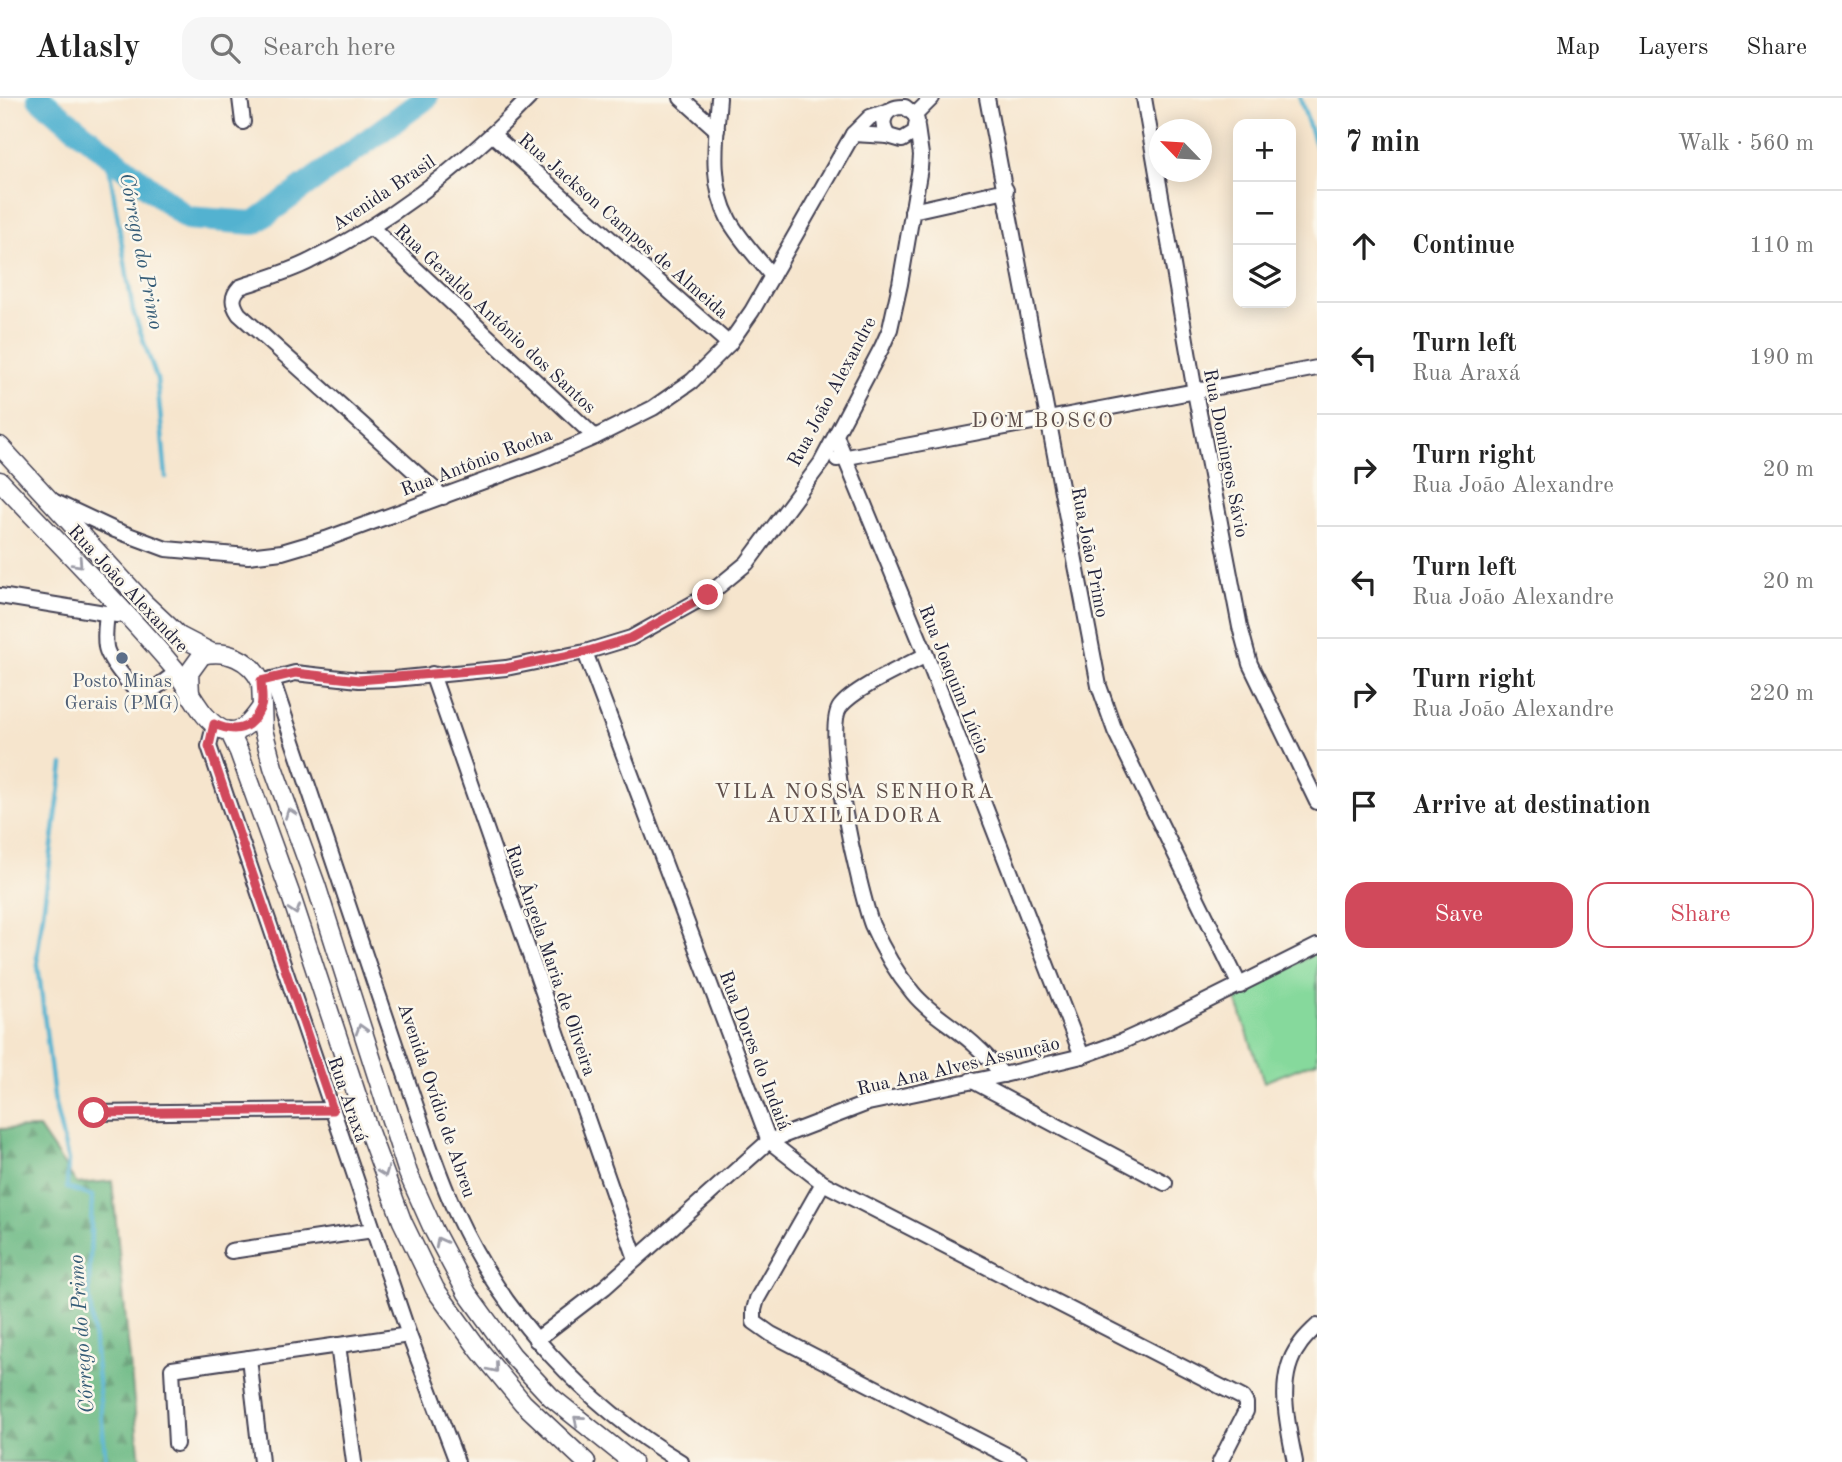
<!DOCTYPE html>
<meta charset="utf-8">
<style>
body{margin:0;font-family:"Old Standard TT",serif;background:#f6f6f6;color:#222}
.controls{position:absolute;right:21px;top:21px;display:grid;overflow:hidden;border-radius:14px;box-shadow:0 4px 18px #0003}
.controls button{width:63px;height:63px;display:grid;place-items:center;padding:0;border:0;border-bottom:2px solid #e0e0e0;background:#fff;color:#222;font:35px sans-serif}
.compass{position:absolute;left:1149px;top:21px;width:63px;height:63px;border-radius:50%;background:#fff;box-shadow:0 4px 18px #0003;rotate:295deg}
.stop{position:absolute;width:21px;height:21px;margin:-16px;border:5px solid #d1495b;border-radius:50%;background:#fff}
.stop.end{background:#d1495b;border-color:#fff;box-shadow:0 2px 7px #0008}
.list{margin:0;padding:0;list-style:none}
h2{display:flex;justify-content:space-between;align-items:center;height:91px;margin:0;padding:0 28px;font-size:30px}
h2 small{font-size:23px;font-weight:400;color:#767676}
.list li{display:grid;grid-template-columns:46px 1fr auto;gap:21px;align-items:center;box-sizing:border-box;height:112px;padding:0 28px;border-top:2px solid #e0e0e0}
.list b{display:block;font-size:26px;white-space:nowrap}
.list p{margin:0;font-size:23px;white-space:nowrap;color:#767676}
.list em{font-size:23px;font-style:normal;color:#767676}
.actions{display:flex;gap:14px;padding:21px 28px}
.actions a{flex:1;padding:16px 0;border:2px solid #d1495b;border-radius:21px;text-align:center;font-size:24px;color:#d1495b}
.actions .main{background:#d1495b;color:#fff}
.icon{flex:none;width:38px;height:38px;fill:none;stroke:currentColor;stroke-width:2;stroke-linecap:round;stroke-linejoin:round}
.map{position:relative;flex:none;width:1317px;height:1364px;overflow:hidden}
header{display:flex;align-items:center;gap:42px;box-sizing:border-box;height:98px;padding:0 35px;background:#fff;border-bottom:2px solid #e0e0e0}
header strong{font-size:33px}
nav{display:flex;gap:38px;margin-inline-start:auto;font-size:24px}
.search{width:490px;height:63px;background:#f6f6f6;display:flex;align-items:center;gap:18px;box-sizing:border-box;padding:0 24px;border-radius:21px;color:#767676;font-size:26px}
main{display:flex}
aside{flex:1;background:#fff}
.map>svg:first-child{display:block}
.grass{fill:#86d99c;stroke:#547e6c;stroke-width:2}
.forest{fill:url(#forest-firs);stroke:#476e60;stroke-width:2}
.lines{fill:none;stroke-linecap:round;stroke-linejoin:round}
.stream{stroke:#52b2d0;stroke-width:4.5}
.river{stroke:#52b2d0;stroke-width:24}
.minor-casing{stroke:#423f51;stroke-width:18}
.major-casing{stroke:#423f51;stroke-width:21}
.minor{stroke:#fff;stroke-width:14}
.major{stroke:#fff;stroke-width:18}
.oneway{stroke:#9c9ca7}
.route{stroke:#d1495b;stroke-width:9}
.service-dot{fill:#5c6f8a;stroke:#fbf7ec;stroke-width:2.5}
.labels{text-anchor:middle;stroke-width:5;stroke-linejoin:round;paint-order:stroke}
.street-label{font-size:19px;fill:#22223b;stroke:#fbf7ec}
.service-label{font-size:19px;fill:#4e5e75;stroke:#fbf7ec}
.water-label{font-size:21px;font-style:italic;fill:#355c77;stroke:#fbf7ec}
.neighbourhood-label{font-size:21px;letter-spacing:2px;fill:#60504c;stroke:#fbf7ec}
</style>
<header>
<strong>Atlasly</strong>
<div class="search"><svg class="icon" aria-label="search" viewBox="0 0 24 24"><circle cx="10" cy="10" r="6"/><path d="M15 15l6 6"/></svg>Search here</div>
<nav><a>Map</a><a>Layers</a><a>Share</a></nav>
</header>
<main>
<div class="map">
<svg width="1317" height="1364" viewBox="0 0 1317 1364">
<defs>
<pattern id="forest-firs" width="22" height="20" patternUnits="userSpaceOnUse" patternTransform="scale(1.75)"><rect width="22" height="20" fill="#6cb984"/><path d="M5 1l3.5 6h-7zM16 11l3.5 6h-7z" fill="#58966d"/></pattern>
</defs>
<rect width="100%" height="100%" fill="#fbf7ec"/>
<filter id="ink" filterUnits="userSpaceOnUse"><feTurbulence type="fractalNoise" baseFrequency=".0143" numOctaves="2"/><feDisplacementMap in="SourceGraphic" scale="14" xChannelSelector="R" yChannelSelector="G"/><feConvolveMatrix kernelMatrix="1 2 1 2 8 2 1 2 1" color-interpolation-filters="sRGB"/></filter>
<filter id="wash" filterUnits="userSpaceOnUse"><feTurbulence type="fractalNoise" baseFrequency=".00686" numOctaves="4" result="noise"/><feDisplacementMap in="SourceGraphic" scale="28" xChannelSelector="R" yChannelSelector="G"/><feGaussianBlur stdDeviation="1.57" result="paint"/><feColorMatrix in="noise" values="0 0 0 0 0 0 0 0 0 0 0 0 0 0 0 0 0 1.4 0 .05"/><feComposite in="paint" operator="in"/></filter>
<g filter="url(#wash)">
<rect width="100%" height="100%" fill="#f6e5cd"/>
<!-- grass -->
<polygon class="grass" points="1317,854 1317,963 1264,984 1235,898"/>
<!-- forest -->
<polygon class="forest" points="39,1030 77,1086 112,1083 140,1364 0,1364 0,1031"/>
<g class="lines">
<!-- stream -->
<g class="stream">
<polyline points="1300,0 1317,52"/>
<polyline points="107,56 133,213 157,281 166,379"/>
<polyline points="63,667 37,859 55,1007 68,1062 67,1090 92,1098 89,1193 106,1364"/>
</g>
<!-- river -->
<polyline class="river" points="39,0 187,120 254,125 426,0"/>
</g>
</g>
<g filter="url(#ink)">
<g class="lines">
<defs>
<g id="minor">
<polyline points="240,0 243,24"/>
<polyline points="681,0 717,32"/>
<path d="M719 0C716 40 709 85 729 122 740 142 758 160 772 178"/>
<polyline points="987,0 1099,588 1115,633 1240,888"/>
<polyline points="1144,0 1195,294 1240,529 1250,566 1317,704"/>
<polyline points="915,17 932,0"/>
<polyline points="853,36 888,38 902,42 915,34 917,23 915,17"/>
<polyline points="493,37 729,246"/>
<path d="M888 38C878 22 886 8 905 9L915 17"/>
<polyline points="912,113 1006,92"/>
<polyline points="371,129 595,339"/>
<polyline points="836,338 926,557 1082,958"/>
<polyline points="837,361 1317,270"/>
<path d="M443 399 239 216C232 205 231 199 240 189 263 181 289 174 310 163 391 123 466 65 529 0"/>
<polyline points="53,403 115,432 166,451 248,458 282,454 326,441 544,361 595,339 653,310 692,283 729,246 752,213 853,36 870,19 888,13"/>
<polyline points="0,498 117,517"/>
<path d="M107 515C106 526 104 538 106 549 108 561 132 591 142 597L150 594 177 574"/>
<polyline points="585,554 769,1043 823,1085 1243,1300 1246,1305 1246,1313 1220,1364"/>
<path d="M926 557C904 569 854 590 840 609 822 633 860 795 872 827 882 850 897 876 913 895 931 917 958 930 978 950 987 958 995 968 1003 977"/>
<polyline points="432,576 636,1161"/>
<path d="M272 581 429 1047C438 1071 446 1095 457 1117 504 1219 585 1306 681 1364"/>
<polyline points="261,584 295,575 359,582 394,581 506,570 585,554 631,540 708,497 747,465 821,365 882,249 890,231 900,186 920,70 921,57 917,29"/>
<polyline points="214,627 209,648 409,1237 457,1364"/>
<polyline points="971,982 1165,1085"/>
<polyline points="94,1015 333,1012"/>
<polyline points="823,1085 757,1201 754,1212 754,1224 771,1236 1020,1364"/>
<polyline points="231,1153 373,1132"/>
<polyline points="536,1242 605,1189 769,1043 868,1005 1003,977 1082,958 1123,943 1165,924 1317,848"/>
<polyline points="338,1247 354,1364"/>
<polyline points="249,1260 261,1364"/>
<polyline points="176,1346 172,1271 409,1237"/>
<path d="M1295 1364C1288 1328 1275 1280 1299 1248 1304 1240 1311 1234 1317 1228"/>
</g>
<g id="major">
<polyline points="0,348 145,506 179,538 212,555"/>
<path d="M0 383C58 445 119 505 174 570 187 587 205 631 229 633 245 634 253 621 261 610"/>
<path d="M190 597 189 575 202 557C226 551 250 561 261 584L263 632 273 669 316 787 408 1075 434 1133 467 1195 512 1257 551 1299 632 1364"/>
<polyline points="229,633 239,654 290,795 369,1034 402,1123 435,1191 480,1253 523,1305 586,1364"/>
</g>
</defs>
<!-- minor casing -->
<use href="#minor" class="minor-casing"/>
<!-- major casing -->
<use href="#major" class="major-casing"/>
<!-- minor -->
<use href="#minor" class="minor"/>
<!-- major -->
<use href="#major" class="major"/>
</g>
<!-- one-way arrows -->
<defs><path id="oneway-chevron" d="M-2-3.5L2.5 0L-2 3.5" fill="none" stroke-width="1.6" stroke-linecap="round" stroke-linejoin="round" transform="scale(1.75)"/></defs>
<g class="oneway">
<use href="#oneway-chevron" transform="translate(78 465) rotate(47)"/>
<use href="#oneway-chevron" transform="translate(290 715) rotate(-110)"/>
<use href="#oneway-chevron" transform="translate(295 812) rotate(72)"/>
<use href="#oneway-chevron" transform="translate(361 931) rotate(-107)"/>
<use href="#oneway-chevron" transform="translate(384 1074) rotate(69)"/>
<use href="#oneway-chevron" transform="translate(440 1144) rotate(-118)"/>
<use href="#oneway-chevron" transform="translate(494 1270) rotate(50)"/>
<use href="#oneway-chevron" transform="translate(578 1322) rotate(-140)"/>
</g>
</g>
<g class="lines" filter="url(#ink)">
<!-- route -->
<path class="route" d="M94 1015 333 1012 209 648 214 626C234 635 250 633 260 611 264 604 261 592 261 583L295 575 359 582 506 570 585 554 631 540 708 497"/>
</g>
<!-- markers -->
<circle class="service-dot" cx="122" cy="560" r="7"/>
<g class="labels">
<!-- street labels -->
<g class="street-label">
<text transform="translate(383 94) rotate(-34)" y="7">Avenida Brasil</text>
<text transform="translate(624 127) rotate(41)" y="7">Rua Jackson Campos de Almeida</text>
<text transform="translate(496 220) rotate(43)" y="7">Rua Geraldo Antônio dos Santos</text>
<text transform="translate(831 293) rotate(-62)" y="7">Rua João Alexandre</text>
<text transform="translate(1227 355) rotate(79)" y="7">Rua Domingos Sávio</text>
<text transform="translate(476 363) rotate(-21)" y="7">Rua Antônio Rocha</text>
<text transform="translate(1091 454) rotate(79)" y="7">Rua João Primo</text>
<text transform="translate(129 490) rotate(47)" y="7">Rua João Alexandre</text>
<text transform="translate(955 581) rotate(68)" y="7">Rua Joaquim Lúcio</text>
<text transform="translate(552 862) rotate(71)" y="7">Rua Ângela Maria de Oliveira</text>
<text transform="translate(756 952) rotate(69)" y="7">Rua Dores do Indaiá</text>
<text transform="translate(958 967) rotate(-13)" y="7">Rua Ana Alves Assunção</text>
<text transform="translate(349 1001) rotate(71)" y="7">Rua Araxá</text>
<text transform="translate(438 1002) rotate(71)" y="7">Avenida Ovídio de Abreu</text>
</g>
<!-- service labels -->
<g class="service-label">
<text x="122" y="589">Posto Minas<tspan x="122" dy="22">Gerais (PMG)</tspan></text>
</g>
<!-- water labels -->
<g class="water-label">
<text transform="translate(142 153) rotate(79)" y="7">Córrego do Primo</text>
<text transform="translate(81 1236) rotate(-94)" y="7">Córrego do Primo</text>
</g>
<!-- neighbourhood labels -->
<g class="neighbourhood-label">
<text x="1043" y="329">DOM BOSCO</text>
<text x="855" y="700">VILA NOSSA SENHORA<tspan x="855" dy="24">AUXILIADORA</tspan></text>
</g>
</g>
</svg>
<div class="controls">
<button>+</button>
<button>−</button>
<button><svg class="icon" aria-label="layers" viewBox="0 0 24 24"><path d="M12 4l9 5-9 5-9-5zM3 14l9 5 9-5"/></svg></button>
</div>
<svg class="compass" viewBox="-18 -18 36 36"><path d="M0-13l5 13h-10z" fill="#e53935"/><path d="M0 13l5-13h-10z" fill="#767676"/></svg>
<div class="stop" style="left:94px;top:1015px"></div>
<div class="stop end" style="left:708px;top:497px"></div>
</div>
<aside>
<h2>7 min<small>Walk · 560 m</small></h2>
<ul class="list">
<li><svg class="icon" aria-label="ahead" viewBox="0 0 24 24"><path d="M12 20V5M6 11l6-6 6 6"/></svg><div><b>Continue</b></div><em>110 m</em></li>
<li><svg class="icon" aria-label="left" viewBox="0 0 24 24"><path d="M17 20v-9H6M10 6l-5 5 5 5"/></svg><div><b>Turn left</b><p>Rua Araxá</p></div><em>190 m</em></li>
<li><svg class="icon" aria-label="right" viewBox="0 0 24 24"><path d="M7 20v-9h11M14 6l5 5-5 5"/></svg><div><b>Turn right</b><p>Rua João Alexandre</p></div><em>20 m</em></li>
<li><svg class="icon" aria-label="left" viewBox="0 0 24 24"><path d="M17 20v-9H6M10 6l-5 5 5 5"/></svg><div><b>Turn left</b><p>Rua João Alexandre</p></div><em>20 m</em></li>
<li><svg class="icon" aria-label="right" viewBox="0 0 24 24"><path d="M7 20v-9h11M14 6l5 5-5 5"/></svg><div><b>Turn right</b><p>Rua João Alexandre</p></div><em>220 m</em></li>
<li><svg class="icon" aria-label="arrive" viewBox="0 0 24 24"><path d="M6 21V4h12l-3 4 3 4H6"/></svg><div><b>Arrive at destination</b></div></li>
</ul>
<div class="actions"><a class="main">Save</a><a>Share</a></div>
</aside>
</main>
